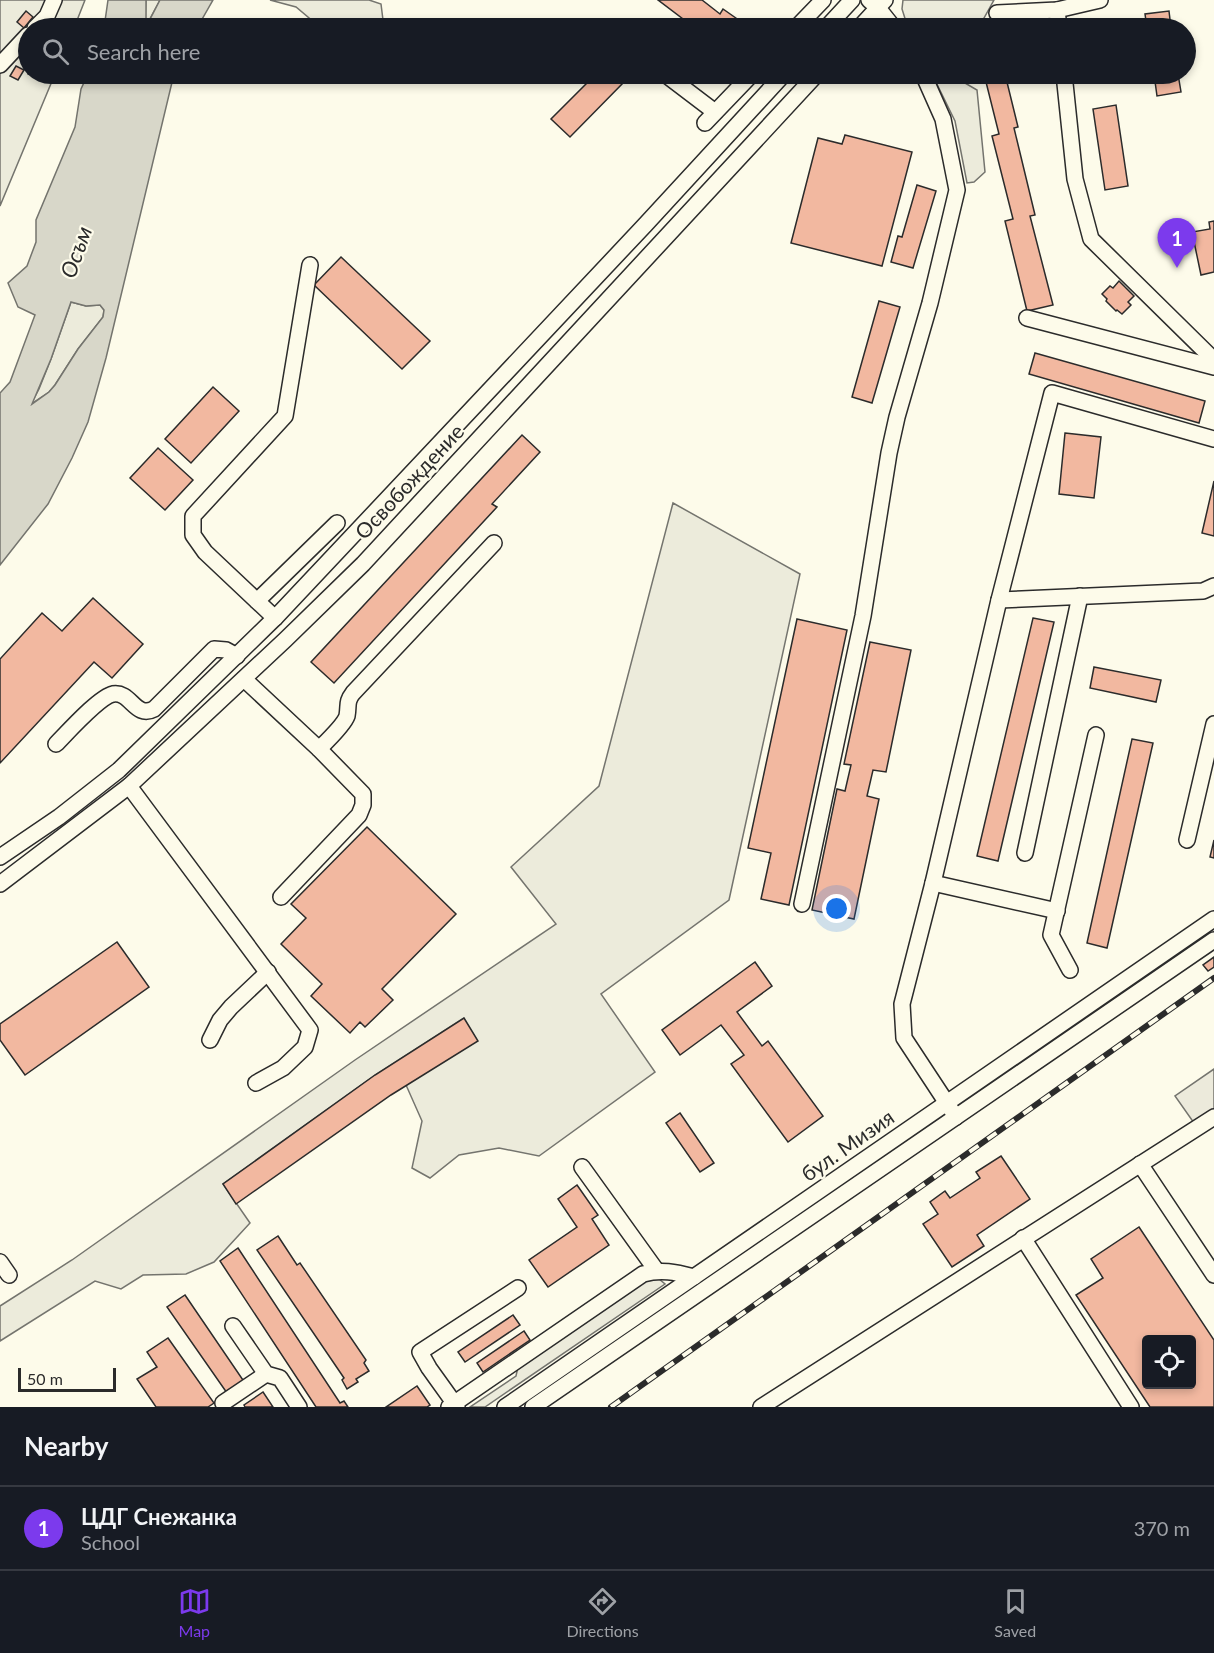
<!DOCTYPE html>
<meta charset="utf-8">
<style>
body{margin:0;font-family:Lato,sans-serif;background:#242831;color:#f1f3f6}
.controls{position:absolute;right:18px;bottom:18px;display:grid;overflow:hidden;border-radius:6px;box-shadow:0 3px 9px #0003}
.controls button{width:54px;height:54px;display:grid;place-items:center;padding:0;border:0;border-bottom:2px solid #363941;background:#171b24;color:#f1f3f6;font:30px sans-serif}
.scale{position:absolute;left:18px;bottom:15px;width:98px;box-sizing:border-box;padding-left:6px;border:3px solid #2b2b2b;border-top:0;font-size:16px;line-height:21px;white-space:nowrap;color:#2b2b2b;-webkit-text-stroke:4px #fdfbea;paint-order:stroke}
.you{position:absolute;left:837px;top:909px;width:21px;height:21px;margin:-15px;border:4px solid #fff;border-radius:50%;background:#1a73e8;box-shadow:0 0 0 9px #1a73e833}
.badge{display:grid;place-items:center;width:39px;height:39px;border-radius:50%;background:#7c3aed;color:#fff;font-size:20px;font-weight:700}
.pin{position:absolute;translate:-50% -50px;filter:drop-shadow(0 2px 3px #0008)}
.pin::after{content:'';position:absolute;top:32px;width:21px;height:18px;background:inherit;clip-path:polygon(0 0,100% 0,50% 100%)}
.list{margin:0;padding:0;list-style:none}
h2{display:flex;justify-content:space-between;align-items:center;height:78px;margin:0;padding:0 24px;font-size:26px}
h2 small{font-size:20px;font-weight:400;color:#9ea1a6}
.list li{display:grid;grid-template-columns:39px 1fr auto;gap:18px;align-items:center;box-sizing:border-box;height:84px;padding:0 24px;border-top:2px solid #363941}
.list b{display:block;font-size:22px;white-space:nowrap}
.list p{margin:0;font-size:20px;white-space:nowrap;color:#9ea1a6}
.list em{font-size:20px;font-style:normal;color:#9ea1a6}
.icon{flex:none;width:33px;height:33px;fill:none;stroke:currentColor;stroke-width:2;stroke-linecap:round;stroke-linejoin:round}
.map{position:relative;flex:none;width:1214px;height:1407px;overflow:hidden}
.search{position:absolute;background:#171b24;box-shadow:0 3px 9px #0003;left:18px;right:18px;top:18px;height:66px;display:flex;align-items:center;gap:15px;box-sizing:border-box;padding:0 21px;border-radius:33px;color:#9ea1a6;font-size:22px}
.sheet{height:162px;background:#171b24}
nav{display:flex;justify-content:space-around;align-items:center;box-sizing:border-box;height:84px;border-top:2px solid #363941;background:#171b24;font-size:16px;color:#9ea1a6}
nav a{display:grid;justify-items:center;gap:3px}
nav .on{color:#7c3aed}
.map>svg:first-child{display:block}
.green{fill:#ecebdb;stroke:#74746e;stroke-width:1.5}
.parking{fill:#eceadb;stroke:#74746e;stroke-width:1.5}
.water{fill:#d8d7c9;stroke:#74746e;stroke-width:1.5;fill-rule:evenodd}
.building{fill:#f2b8a0;stroke:#2b2b2b;stroke-width:1.5;fill-rule:evenodd}
.lines{fill:none;stroke-linecap:round;stroke-linejoin:round}
.minor-casing{stroke:#2b2b2b;stroke-width:18}
.minor{stroke:#fdfbea;stroke-width:15}
.rail-casing{stroke:#2b2b2b;stroke-width:6}
.rail{stroke:#fdfbea;stroke-width:4;stroke-dasharray:11;stroke-linecap:butt}
.labels{text-anchor:middle;stroke-width:4.5;stroke-linejoin:round;paint-order:stroke}
.street-label{font-size:21px;fill:#2b2b2b;stroke:#fdfbea}
.water-label{font-size:22px;font-style:italic;fill:#2b2b2b;stroke:#fdfbea}
</style>
<div class="map">
<svg width="1214" height="1407" viewBox="0 0 1214 1407">
<rect width="100%" height="100%" fill="#fdfbea"/>
<!-- green -->
<g class="green">
<polygon points="0,0 85,0 74,28 28,28 28,74 55,74 0,206"/>
<polygon points="146,0 160,0 145,28"/>
<polygon points="270,0 369,0 381,4 384,28 321,28 296,7"/>
<polygon points="903,0 994,0 984,18 973,28 908,28 902,9"/>
<polygon points="932,74 956,74 958,79 977,90 985,172 974,182 967,183 955,121"/>
<polygon points="71,302 86,306 100,305 104,310 103,317 78,349 55,385 49,392 31,404 39,389 51,359"/>
<polygon points="673,503 800,574 729,900 601,994 655,1072 539,1156 499,1148 459,1155 430,1178 412,1168 422,1121 406,1085 464,1018 375,1075 223,1184 250,1223 214,1262 186,1274 143,1275 121,1289 95,1281 0,1341 0,1306 72,1260 355,1060 556,924 511,867 599,786"/>
<polygon points="648,1279 659,1279 665,1284 485,1407 470,1407 516,1376 518,1367"/>
</g>
<!-- parking -->
<polygon class="parking" points="1214,1069 1214,1110 1194,1123 1175,1096"/>
<!-- water -->
<g class="water">
<polygon points="108,0 146,0 146,27 160,0 213,0 197,28 104,28"/>
<path d="M88 74H174L106 358 88 422 72 458 48 504 0 565V393L10 382 35 315 18 307 8 283 27 266 36 242V220L75 127 81 89ZM71 302 86 306 100 305 104 310 103 317 78 349 55 385 49 392 32 404 51 359Z"/>
</g>
<!-- building -->
<g class="building">
<polygon points="658,0 702,0 720,14 723,9 743,23 738,28 695,28"/>
<polygon points="26,11 33,17 24,28 17,22"/>
<polygon points="1169,11 1171,28 1147,28 1145,14"/>
<polygon points="16,66 24,70 18,80 10,76"/>
<polygon points="596,74 613,74 623,83 570,137 551,119"/>
<polygon points="984,74 1005,74 1018,127 1014,128 1035,215 1030,216 1053,305 1027,311 1005,221 1013,219 992,136 999,134"/>
<polygon points="1154,74 1178,74 1181,92 1157,96"/>
<polygon points="1116,105 1128,186 1105,190 1093,109"/>
<polygon points="845,135 912,152 882,266 791,243 818,138 842,144"/>
<polygon points="917,185 936,191 913,268 891,262 898,236 902,237"/>
<polygon points="1214,221 1214,272 1201,275 1192,232 1210,229 1209,222"/>
<polygon points="341,257 430,341 402,369 314,285"/>
<polygon points="1119,281 1134,296 1128,302 1131,305 1122,314 1117,310 1116,311 1106,301 1107,299 1102,294 1110,286 1113,288"/>
<polygon points="879,301 900,307 872,403 852,397"/>
<polygon points="1035,353 1205,401 1199,423 1029,374"/>
<polygon points="213,387 239,411 191,463 165,439"/>
<polygon points="1065,433 1101,437 1094,498 1059,494"/>
<polygon points="522,435 540,452 492,504 497,507 334,683 311,662"/>
<polygon points="158,448 193,480 165,510 130,478"/>
<polygon points="1214,481 1214,536 1202,533"/>
<polygon points="93,598 143,644 112,678 94,662 0,763 0,659 42,613 62,631"/>
<polygon points="1033,618 1054,622 998,861 977,856"/>
<polygon points="797,619 847,630 789,905 761,899 771,853 748,848"/>
<polygon points="870,642 911,650 886,772 873,770 867,796 879,799 854,919 812,910 837,789 845,791 851,765 844,764"/>
<polygon points="1094,667 1161,680 1156,702 1090,688"/>
<polygon points="1132,739 1153,743 1107,948 1087,943"/>
<polygon points="367,827 456,914 382,989 393,1000 365,1027 360,1022 350,1033 311,996 322,984 281,944 306,918 291,904"/>
<polygon points="1214,840 1214,858 1210,857"/>
<polygon points="117,942 149,987 25,1075 0,1040 0,1024"/>
<polygon points="1214,957 1214,967 1208,971 1203,965"/>
<polygon points="755,962 772,986 737,1012 762,1046 768,1041 823,1116 788,1142 731,1064 744,1055 721,1025 680,1055 662,1030"/>
<polygon points="464,1018 478,1041 391,1095 236,1204 223,1184 375,1075"/>
<polygon points="680,1113 714,1163 700,1172 666,1123"/>
<polygon points="1001,1156 1030,1199 977,1235 984,1246 952,1267 923,1224 938,1214 930,1202 945,1191 950,1198 980,1178 976,1172"/>
<polygon points="577,1185 598,1215 592,1219 609,1245 548,1287 529,1260 577,1227 558,1199"/>
<path d="M1139 1227 1214 1340V1407H1150L1076 1295 1103 1278 1091 1259ZM1146 1340H1192V1384H1146Z"/>
<polygon points="278,1236 297,1265 300,1263 366,1360 364,1363 369,1371 356,1379 358,1382 347,1389 342,1380 344,1378 257,1250"/>
<polygon points="238,1248 340,1403 344,1401 348,1407 316,1407 220,1261"/>
<polygon points="185,1295 245,1383 227,1393 167,1307"/>
<polygon points="513,1315 520,1325 465,1362 458,1352"/>
<polygon points="524,1331 530,1340 483,1372 477,1363"/>
<polygon points="168,1338 214,1403 208,1407 156,1407 137,1379 157,1367 147,1352"/>
<polygon points="417,1386 430,1405 427,1407 386,1407"/>
<polygon points="263,1392 273,1407 245,1407 244,1405"/>
</g>
<g class="lines">
<defs>
<g id="minor">
<polyline points="869,0 878,8 894,28"/>
<polyline points="1057,10 1059,28"/>
<polyline points="997,13 1057,10 1100,0"/>
<polyline points="35,28 47,16 54,0"/>
<polyline points="796,28 823,0"/>
<polyline points="826,28 852,0"/>
<polyline points="859,28 885,0"/>
<polyline points="0,65 28,35"/>
<polyline points="665,74 715,112"/>
<polyline points="1064,74 1075,179 1091,239 1214,360"/>
<polyline points="705,123 752,74"/>
<polyline points="1027,318 1214,367"/>
<polyline points="999,600 1203,591 1214,586"/>
<polyline points="257,601 337,523"/>
<polyline points="275,618 205,552 193,535 193,516 285,416 310,265"/>
<polyline points="244,679 319,749 363,794 363,805 359,815 281,897"/>
<path d="M56 744C67 733 99 697 113 694 131 691 135 719 154 709L214 649 226 650 237 656"/>
<path d="M319 749C326 742 344 725 347 716 349 705 346 702 353 693L494 543"/>
<polyline points="129,786 310,1030 305,1047 283,1068 256,1083"/>
<polyline points="1187,840 1214,724"/>
<polyline points="1025,853 1080,596"/>
<polyline points="0,857 59,817 119,770 275,618 645,225 784,74"/>
<polyline points="933,883 1057,911"/>
<polyline points="0,884 129,786 285,640 363,564 817,74"/>
<polyline points="802,904 863,616 889,453 897,417 930,303 957,190 943,119 923,74"/>
<polyline points="1070,970 1051,935 1096,735"/>
<polyline points="210,1040 220,1020 231,1007 268,972"/>
<polyline points="956,1117 904,1038 902,1004 933,883 999,600 1052,393 1214,439"/>
<polyline points="1140,1164 1214,1275"/>
<polyline points="582,1167 656,1270"/>
<polyline points="1023,1238 1131,1407"/>
<polyline points="0,1262 9,1275"/>
<polyline points="233,1326 266,1374 280,1378 299,1407"/>
<polyline points="223,1403 266,1374"/>
<path d="M449 1407 643 1274C661 1269 675 1272 694 1277"/>
<polyline points="457,1407 429,1368 420,1352 518,1288"/>
<polyline points="505,1407 1214,919"/>
<polyline points="533,1407 1214,940"/>
<polyline points="761,1407 1214,1117"/>
</g>
</defs>
<!-- minor casing -->
<use href="#minor" class="minor-casing"/>
<!-- minor -->
<use href="#minor" class="minor"/>
<defs>
<polyline id="rail" points="611,1407 1214,978"/>
</defs>
<!-- rail casing -->
<use href="#rail" class="rail-casing"/>
<!-- rail -->
<use href="#rail" class="rail"/>
</g>
<g class="labels">
<!-- street labels -->
<g class="street-label">
<text transform="translate(410 482) rotate(-47)" y="7">Освобождение</text>
<text transform="translate(848 1146) rotate(-35)" y="7">бул. Мизия</text>
</g>
<!-- water labels -->
<g class="water-label">
<text transform="translate(76 252) rotate(-70)" y="8">Осъм</text>
</g>
</g>
</svg>
<div class="controls">
<button><svg class="icon" aria-label="locate" viewBox="0 0 24 24"><circle cx="12" cy="12" r="6"/><path d="M12 2v4M12 18v4M2 12h4M18 12h4"/></svg></button>
</div>
<div class="scale">50 m</div>
<div class="you"></div>
<div class="pin badge" style="left:1177px;top:268px">1</div>
<div class="search"><svg class="icon" aria-label="search" viewBox="0 0 24 24"><circle cx="10" cy="10" r="6"/><path d="M15 15l6 6"/></svg>Search here</div>
</div>
<section class="sheet">
<h2>Nearby<small></small></h2>
<ul class="list">
<li><span class="badge">1</span><div><b>ЦДГ Снежанка</b><p>School</p></div><em>370 m</em></li>
</ul>
</section>
<nav>
<a class="on"><svg class="icon" aria-label="map" viewBox="0 0 24 24"><path d="M3 6l6-2 6 2 6-2v14l-6 2-6-2-6 2zM9 4v14M15 6v14"/></svg>Map</a>
<a><svg class="icon" aria-label="directions" viewBox="0 0 24 24"><path d="M12 3l9 9-9 9-9-9zM9 14v-3h6M13 9l2 2-2 2"/></svg>Directions</a>
<a><svg class="icon" aria-label="saved" viewBox="0 0 24 24"><path d="M7 4h10v16l-5-4-5 4z"/></svg>Saved</a>
</nav>
